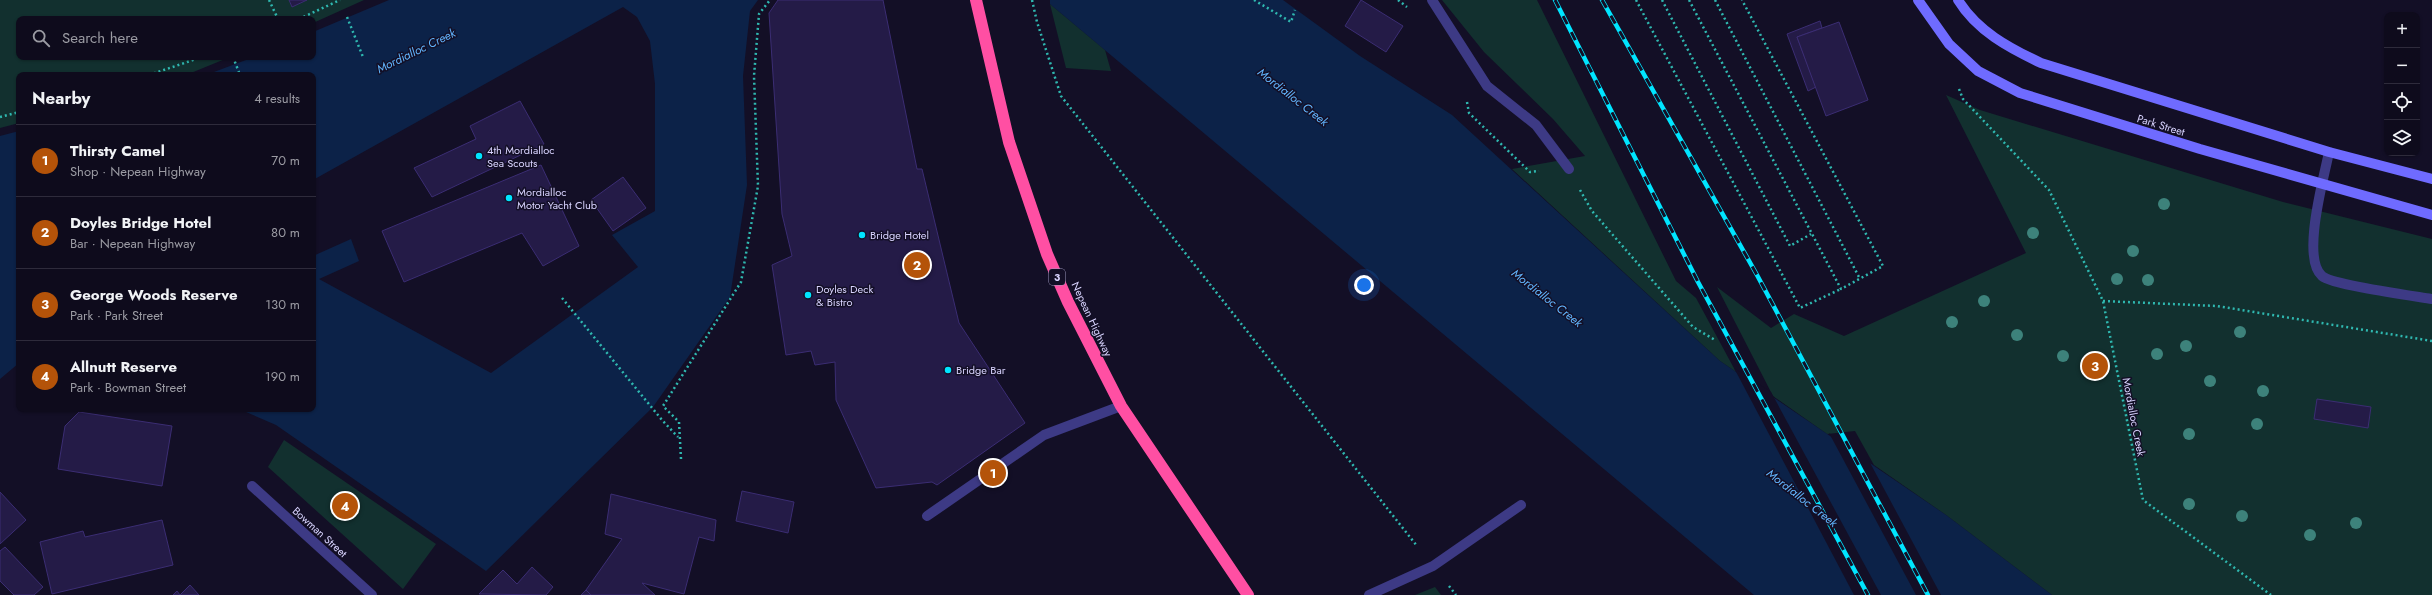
<!DOCTYPE html>
<meta charset="utf-8">
<style>
body{margin:0;font-family:Jost,sans-serif;background:#171425;color:#f1f3f6}
.controls{position:absolute;right:12px;top:12px;display:grid;overflow:hidden;border-radius:8px;box-shadow:0 1px 3px #0004}
.controls button{width:36px;height:36px;display:grid;place-items:center;padding:0;border:0;border-bottom:1px solid #2e2b3b;background:#0e0b1c;color:#f1f3f6;font:20px sans-serif}
.you{position:absolute;left:1364px;top:285px;width:14px;height:14px;margin:-10px;border:3px solid #fff;border-radius:50%;background:#1a73e8;box-shadow:0 0 0 6px #1a73e833}
.badge{display:grid;place-items:center;width:26px;height:26px;border-radius:50%;background:#b45309;color:#fff;font-size:13px;font-weight:700}
.pin{position:absolute;translate:-50% -50%;border:2px solid #fff;box-shadow:0 1px 4px #0006}
.list{margin:0;padding:0;list-style:none}
h2{display:flex;justify-content:space-between;align-items:center;height:52px;margin:0;padding:0 16px;font-size:17px}
h2 small{font-size:13px;font-weight:400;color:#9b9ba3}
.list li{display:grid;grid-template-columns:26px 1fr auto;gap:12px;align-items:center;box-sizing:border-box;height:72px;padding:0 16px;border-top:1px solid #2e2b3b}
.list b{display:block;font-size:15px;white-space:nowrap}
.list p{margin:0;font-size:13px;white-space:nowrap;color:#9b9ba3}
.list em{font-size:13px;font-style:normal;color:#9b9ba3}
.icon{flex:none;width:22px;height:22px;fill:none;stroke:currentColor;stroke-width:2;stroke-linecap:round;stroke-linejoin:round}
.map{position:relative;flex:none;width:2432px;height:595px;overflow:hidden}
.search{position:absolute;background:#0e0b1c;box-shadow:0 1px 3px #0004;left:16px;top:16px;width:300px;height:44px;display:flex;align-items:center;gap:10px;box-sizing:border-box;padding:0 14px;border-radius:8px;color:#9b9ba3;font-size:15px}
.panel{position:absolute;background:#0e0b1c;box-shadow:0 1px 3px #0004;left:16px;top:72px;width:300px;height:340px;border-radius:8px}
.map>svg:first-child{display:block}
.green{fill:#12302f}
.water{fill:#0c2248}
.pier{fill:#130f26}
.building{fill:#241b47;stroke:#3b2d73}
.lines{fill:none;stroke-linecap:round;stroke-linejoin:round}
.path{stroke:#2fb8b0;stroke-width:2.5;stroke-dasharray:2 3;stroke-linecap:butt}
.lane{stroke:#3d3a85;stroke-width:10}
.street{stroke:#3d3a85;stroke-width:10}
.secondary{stroke:#6f6bff;stroke-width:10}
.highway{stroke:#ff4fa3;stroke-width:12}
.rail-casing{stroke:#00e5ff;stroke-width:4.5}
.rail{stroke:#130f26;stroke-width:3;stroke-dasharray:9;stroke-linecap:butt}
.tree{fill:#3d827b}
.poi-dot{fill:#00e5ff;stroke:#130f26;stroke-width:1.5}
.labels{text-anchor:middle;stroke-width:3;stroke-linejoin:round;paint-order:stroke}
.shield{fill:#130f26;stroke:#9e99be;stroke-width:1}
.shield-label{font-size:10px;font-weight:bold;fill:#d9d4ff}
.street-label{font-size:11px;fill:#d9d4ff;stroke:#130f26}
.poi-label{font-size:11px;fill:#d9d4ff;stroke:#130f26;text-anchor:start}
.water-label{font-size:12px;font-style:italic;fill:#62b6ff;stroke:#130f26}
</style>
<div class="map">
<svg width="2432" height="595" viewBox="0 0 2432 595">
<rect width="100%" height="100%" fill="#130f26"/>
<!-- green -->
<g class="green">
<polygon points="0,0 364,0 313,23 313,19 19,19 19,57 230,57 186,75 19,75 19,123 0,128"/>
<polygon points="1442,0 1537,0 1676,281 1696,298 1736,372 1720,361 1512,169 1585,156 1553,119 1484,52"/>
<polygon points="1050,4 1105,50 1111,71 1066,68"/>
<polygon points="1946,95 1980,110 2283,202 2432,239 2432,595 2052,595 1946,515 1874,465 1855,431 1827,434 1773,396 1717,287 1771,328 1794,314 1844,336 2026,253"/>
<polygon points="284,440 436,544 403,589 268,467"/>
<polygon points="1435,587 1441,595 1415,595"/>
</g>
<!-- water -->
<g class="water">
<polygon points="389,0 758,0 750,11 743,76 747,185 730,297 653,407 486,571 276,425 239,409 313,409 313,256 351,239 359,261 319,279 491,373 638,267 612,235 655,211 655,84 650,41 637,17 623,7 313,180 313,75 206,75 254,57 313,57 313,32"/>
<polygon points="1050,0 1283,0 1360,56 1452,115 1720,361 1946,515 2052,595 1754,595 1050,4"/>
<polygon points="19,131 19,363 0,379 0,136"/>
</g>
<!-- pier -->
<g class="pier">
<polygon points="1734,368 1771,392 1881,595 1854,595"/>
<polygon points="1829,433 1868,459 1941,595 1916,595"/>
</g>
<!-- building -->
<g class="building">
<polygon points="289,0 307,0 292,7"/>
<polygon points="778,0 883,0 917,169 922,169 959,323 1025,423 937,485 932,482 876,488 836,400 835,362 815,365 811,351 786,355 772,265 792,256 782,214 769,13"/>
<polygon points="1361,0 1403,26 1386,52 1345,26"/>
<polygon points="1820,21 1822,28 1797,37 1816,87 1808,91 1787,34"/>
<polygon points="1839,22 1868,100 1826,116 1797,37"/>
<polygon points="520,101 544,144 432,197 414,168 476,139 470,126"/>
<polygon points="541,165 579,246 543,266 522,233 404,282 382,231"/>
<polygon points="623,177 646,208 613,231 591,200"/>
<polygon points="2317,399 2371,407 2368,428 2314,419"/>
<polygon points="79,412 172,426 162,486 58,469 65,426"/>
<polygon points="742,491 794,502 788,533 736,521"/>
<polygon points="0,492 26,520 0,544"/>
<polygon points="611,494 716,520 714,541 699,537 684,594 642,583 655,595 591,595 586,590 622,539 605,534"/>
<polygon points="162,520 173,565 52,594 40,542 83,531 85,537"/>
<polygon points="5,547 43,587 34,595 14,595 0,581 0,551"/>
<polygon points="532,567 553,587 546,595 479,594 503,570 517,584"/>
<polygon points="190,585 199,595 173,595 177,591 180,595"/>
<polygon points="586,590 591,595 581,595"/>
</g>
<g class="lines">
<!-- path -->
<g class="path">
<polyline points="269,0 278,19"/>
<polyline points="1032,0 1037,22 1061,96 1417,546"/>
<polyline points="1254,0 1291,22 1295,10"/>
<polyline points="1398,0 1407,7"/>
<polyline points="1636,0 1800,308 1841,289"/>
<polyline points="1662,0 1790,246 1811,234"/>
<polyline points="1689,0 1841,289 1883,266 1742,0"/>
<polyline points="1715,0 1860,279"/>
<polyline points="347,17 363,57"/>
<polyline points="299,19 340,0"/>
<polyline points="233,57 240,75"/>
<polyline points="149,75 202,57"/>
<polyline points="1959,89 1963,99 2049,190 2103,301 2143,500 2271,595"/>
<polyline points="1467,102 1469,113 1530,172 1539,171"/>
<polyline points="0,117 19,112"/>
<polyline points="1580,190 1592,211 1693,327 1715,340"/>
<polyline points="562,298 662,420 678,437"/>
<polyline points="2103,301 2217,306 2432,341"/>
<polyline points="681,459 679,422 663,406 741,282 758,186 754,76 759,14 770,0"/>
<polyline points="1449,586 1456,595"/>
</g>
<!-- lane -->
<g class="lane">
<polyline points="1432,0 1487,86 1536,125 1569,169"/>
<path d="M2329 152C2324 178 2301 258 2322 276 2332 285 2414 296 2432 299"/>
<polyline points="927,516 1044,435 1121,406"/>
<polyline points="1369,595 1433,566 1521,505"/>
</g>
<!-- street -->
<polyline class="street" points="252,486 372,595"/>
<!-- secondary -->
<g class="secondary">
<polyline points="1918,0 1949,44 1978,71 2020,93 2200,149 2432,215"/>
<path d="M1958 0C1977 31 2009 48 2041 63L2329 152 2432 179"/>
</g>
<!-- highway -->
<polyline class="highway" points="976,0 1009,142 1047,254 1068,302 1121,406 1248,595"/>
<defs>
<g id="rail">
<polyline points="1555,0 1698,282 1868,595"/>
<polyline points="1602,0 1757,275 1928,595"/>
</g>
</defs>
<!-- rail casing -->
<use href="#rail" class="rail-casing"/>
<!-- rail -->
<use href="#rail" class="rail"/>
</g>
<!-- trees -->
<g class="tree">
<circle cx="2164" cy="204" r="6"/>
<circle cx="2033" cy="233" r="6"/>
<circle cx="2133" cy="251" r="6"/>
<circle cx="2117" cy="279" r="6"/>
<circle cx="2148" cy="280" r="6"/>
<circle cx="1984" cy="301" r="6"/>
<circle cx="1952" cy="322" r="6"/>
<circle cx="2240" cy="332" r="6"/>
<circle cx="2017" cy="335" r="6"/>
<circle cx="2186" cy="346" r="6"/>
<circle cx="2157" cy="354" r="6"/>
<circle cx="2063" cy="356" r="6"/>
<circle cx="2210" cy="381" r="6"/>
<circle cx="2263" cy="391" r="6"/>
<circle cx="2257" cy="424" r="6"/>
<circle cx="2189" cy="434" r="6"/>
<circle cx="2189" cy="504" r="6"/>
<circle cx="2242" cy="516" r="6"/>
<circle cx="2356" cy="523" r="6"/>
<circle cx="2310" cy="535" r="6"/>
</g>
<!-- markers -->
<g class="poi-dot">
<circle cx="479" cy="156" r="4"/>
<circle cx="509" cy="198" r="4"/>
<circle cx="862" cy="235" r="4"/>
<circle cx="808" cy="295" r="4"/>
<circle cx="948" cy="370" r="4"/>
</g>
<g class="labels">
<!-- shield labels -->
<rect class="shield" x="1049" y="269" width="16" height="16" rx="3"/>
<g class="shield-label">
<text x="1057" y="281">3</text>
</g>
<!-- street labels -->
<g class="street-label">
<text transform="translate(2161 125) rotate(17)" y="4">Park Street</text>
<text transform="translate(1092 319) rotate(65)" y="4">Nepean Highway</text>
<text transform="translate(2134 417) rotate(79)" y="4">Mordialloc Creek</text>
<text transform="translate(320 532) rotate(42)" y="4">Bowman Street</text>
</g>
<!-- poi labels -->
<g class="poi-label">
<text x="487" y="154">4th Mordialloc<tspan x="487" dy="13">Sea Scouts</tspan></text>
<text x="517" y="196">Mordialloc<tspan x="517" dy="13">Motor Yacht Club</tspan></text>
<text x="870" y="239">Bridge Hotel</text>
<text x="816" y="293">Doyles Deck<tspan x="816" dy="13">&amp; Bistro</tspan></text>
<text x="956" y="374">Bridge Bar</text>
</g>
<!-- water labels -->
<g class="water-label">
<text transform="translate(416 51) rotate(-26)" y="4">Mordialloc Creek</text>
<text transform="translate(1293 97) rotate(38)" y="4">Mordialloc Creek</text>
<text transform="translate(1547 298) rotate(38)" y="4">Mordialloc Creek</text>
<text transform="translate(1802 498) rotate(38)" y="4">Mordialloc Creek</text>
</g>
</g>
</svg>
<div class="controls">
<button>+</button>
<button>−</button>
<button><svg class="icon" aria-label="locate" viewBox="0 0 24 24"><circle cx="12" cy="12" r="6"/><path d="M12 2v4M12 18v4M2 12h4M18 12h4"/></svg></button>
<button><svg class="icon" aria-label="layers" viewBox="0 0 24 24"><path d="M12 4l9 5-9 5-9-5zM3 14l9 5 9-5"/></svg></button>
</div>
<div class="you"></div>
<div class="pin badge" style="left:993px;top:473px">1</div>
<div class="pin badge" style="left:917px;top:265px">2</div>
<div class="pin badge" style="left:2095px;top:366px">3</div>
<div class="pin badge" style="left:345px;top:506px">4</div>
<div class="search"><svg class="icon" aria-label="search" viewBox="0 0 24 24"><circle cx="10" cy="10" r="6"/><path d="M15 15l6 6"/></svg>Search here</div>
<section class="panel">
<h2>Nearby<small>4 results</small></h2>
<ul class="list">
<li><span class="badge">1</span><div><b>Thirsty Camel</b><p>Shop · Nepean Highway</p></div><em>70 m</em></li>
<li><span class="badge">2</span><div><b>Doyles Bridge Hotel</b><p>Bar · Nepean Highway</p></div><em>80 m</em></li>
<li><span class="badge">3</span><div><b>George Woods Reserve</b><p>Park · Park Street</p></div><em>130 m</em></li>
<li><span class="badge">4</span><div><b>Allnutt Reserve</b><p>Park · Bowman Street</p></div><em>190 m</em></li>
</ul>
</section>
</div>
